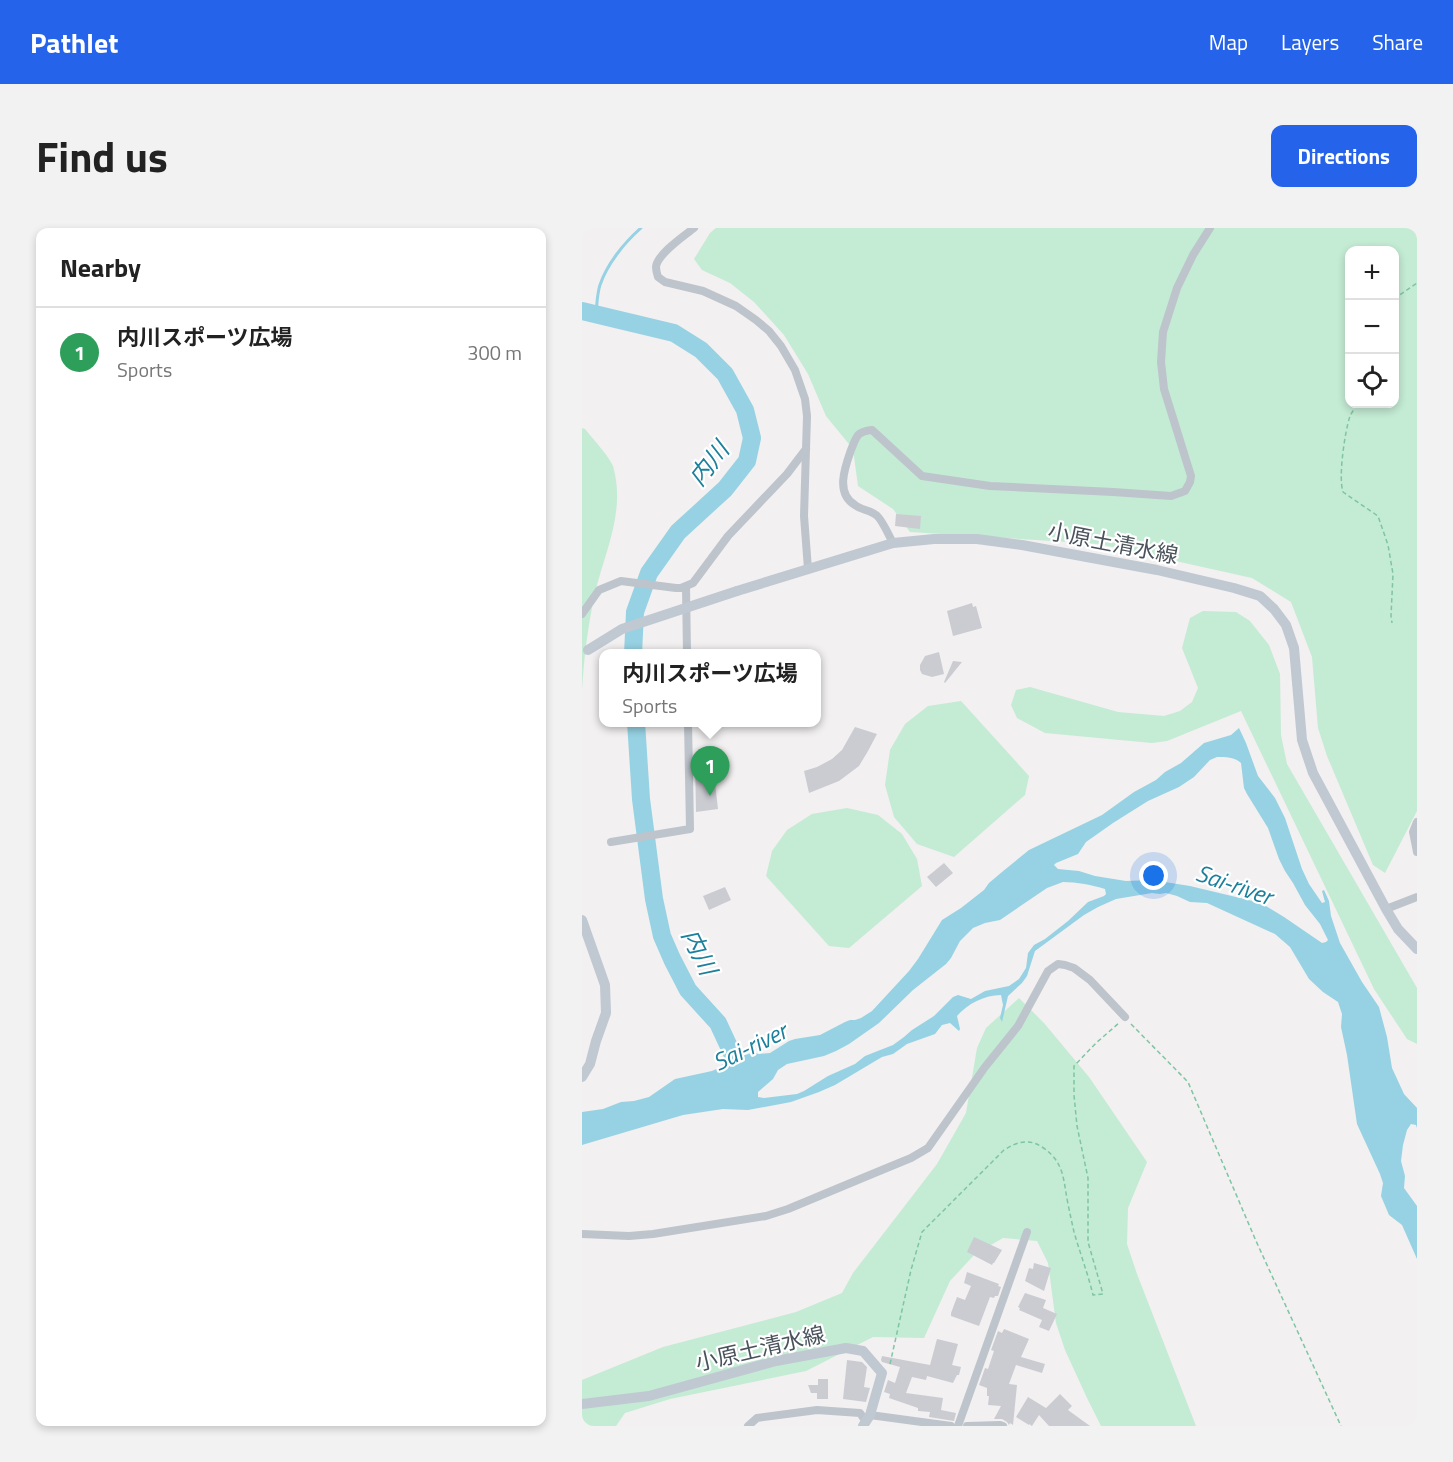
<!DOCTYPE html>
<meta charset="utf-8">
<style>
body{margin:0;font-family:"Titillium Web","Noto Sans JP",sans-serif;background:#f2f2f2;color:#222}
.controls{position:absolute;right:18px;top:18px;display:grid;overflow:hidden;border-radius:12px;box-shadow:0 3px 9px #0003}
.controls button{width:54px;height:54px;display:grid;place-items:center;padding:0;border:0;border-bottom:2px solid #e0e0e0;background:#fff;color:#222;font:30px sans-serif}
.you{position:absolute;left:572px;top:648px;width:21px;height:21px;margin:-15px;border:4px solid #fff;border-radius:50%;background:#1a73e8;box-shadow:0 0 0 9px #1a73e833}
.badge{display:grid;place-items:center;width:39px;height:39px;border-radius:50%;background:#2563eb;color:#fff;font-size:20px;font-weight:700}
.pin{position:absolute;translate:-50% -50px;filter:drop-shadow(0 2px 3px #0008)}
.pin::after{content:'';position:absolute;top:32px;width:21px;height:18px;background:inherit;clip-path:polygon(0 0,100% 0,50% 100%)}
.popup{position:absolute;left:17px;top:421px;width:222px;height:78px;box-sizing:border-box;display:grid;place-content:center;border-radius:12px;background:#fff;filter:drop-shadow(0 2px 4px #0005);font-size:20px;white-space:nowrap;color:#767676}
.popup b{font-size:22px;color:#222}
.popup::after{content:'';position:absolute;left:50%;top:100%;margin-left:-12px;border:12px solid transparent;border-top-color:#fff}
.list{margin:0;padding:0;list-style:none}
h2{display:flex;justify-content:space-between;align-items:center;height:78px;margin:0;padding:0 24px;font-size:26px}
h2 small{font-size:20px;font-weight:400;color:#767676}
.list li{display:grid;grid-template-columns:39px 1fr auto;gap:18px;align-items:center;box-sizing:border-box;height:90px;padding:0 24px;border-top:2px solid #e0e0e0}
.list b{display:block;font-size:22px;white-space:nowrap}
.list p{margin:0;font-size:20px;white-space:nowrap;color:#767676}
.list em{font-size:20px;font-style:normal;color:#767676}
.icon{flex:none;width:33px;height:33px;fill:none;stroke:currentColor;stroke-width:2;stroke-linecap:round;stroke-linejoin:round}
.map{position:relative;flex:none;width:835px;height:1198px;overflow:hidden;border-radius:12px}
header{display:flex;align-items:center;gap:36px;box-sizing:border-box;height:84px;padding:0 30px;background:#2563eb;color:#fff}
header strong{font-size:28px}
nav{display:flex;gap:33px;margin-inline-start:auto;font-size:21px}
.intro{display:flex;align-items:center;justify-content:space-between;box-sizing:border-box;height:144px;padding:0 36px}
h1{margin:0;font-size:42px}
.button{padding:15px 27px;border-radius:12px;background:#2563eb;color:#fff;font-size:21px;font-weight:700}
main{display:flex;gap:36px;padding:0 36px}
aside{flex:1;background:#fff;border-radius:12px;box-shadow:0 3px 9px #0003}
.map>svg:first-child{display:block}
.green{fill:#c4ebd4;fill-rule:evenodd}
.water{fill:#96d2e3;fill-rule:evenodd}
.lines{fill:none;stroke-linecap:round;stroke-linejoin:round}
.stream{stroke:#96d2e3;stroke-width:3}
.river{stroke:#96d2e3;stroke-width:18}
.building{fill:#cbccd2}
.path{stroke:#7fc5a4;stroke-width:1.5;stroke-dasharray:4.5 3;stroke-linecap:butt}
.minor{stroke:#bdc4cb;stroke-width:8}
.secondary{stroke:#c0c8d2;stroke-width:10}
.secondary-bridge{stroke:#c0c8d2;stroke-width:10}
.labels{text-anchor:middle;stroke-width:4.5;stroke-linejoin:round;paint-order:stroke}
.street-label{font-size:22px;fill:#4a535c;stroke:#fff}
.water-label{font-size:24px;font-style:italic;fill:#1c809d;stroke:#fff}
</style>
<header>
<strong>Pathlet</strong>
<nav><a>Map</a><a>Layers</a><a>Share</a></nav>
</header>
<div class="intro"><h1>Find us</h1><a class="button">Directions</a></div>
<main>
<aside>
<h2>Nearby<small></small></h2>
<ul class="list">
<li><span class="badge" style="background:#2e9e5b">1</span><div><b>内川スポーツ広場</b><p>Sports</p></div><em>300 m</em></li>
</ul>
</aside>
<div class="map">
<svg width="835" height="1198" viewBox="0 0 835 1198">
<rect width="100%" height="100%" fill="#f2f0f0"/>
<!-- green -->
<g class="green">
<path d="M134 0H835V583L803 645 791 637 745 528 736 500 730 429 709 374 670 350 517 316 328 304 311 281 276 258 271 221 244 188 226 146 202 107 172 74 148 55 120 42 112 31 128 5ZM768 22H812V176H768Z"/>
<path d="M0 200 3 201C10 210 27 228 31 238 44 283 23 323 13 365 6 397 2 429 0 462Z"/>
<polygon points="621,383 654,384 668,393 687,417 698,446 699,507 705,536 835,760 835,816 825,811 792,761 659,483 585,513 570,515 463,505 435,490 429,477 434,462 448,459 536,484 582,488 598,483 610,474 616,460 600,420 608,390"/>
<polygon points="379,473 447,548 443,567 372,629 335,616 312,589 303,557 308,522 323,496 346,478"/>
<polygon points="265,580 296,587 320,606 335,631 340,658 267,720 247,718 184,648 190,623 205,602 230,586"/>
<polygon points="437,770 462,795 507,849 565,934 546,980 545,1016 555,1046 614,1198 519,1198 505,1170 483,1122 474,1095 466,1035 455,1013 421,1010 393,1026 368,1053 342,1110 291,1109 224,1143 88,1171 43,1185 34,1198 0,1198 0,1152 81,1119 214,1084 260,1065 271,1045 355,936 384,885 395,820 404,800"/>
</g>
<!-- water -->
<path class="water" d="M657 500 664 515 676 548 693 570 703 590 720 641 727 656 740 675 743 674 740 663 742 662 747 673 749 688 758 715 780 754 797 779 805 809 810 840 822 866 835 880V900L834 897 829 896 825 902 821 917 819 933 823 948 822 960 835 978V1031L820 997 807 987 799 968 801 955 798 946 775 896 765 827 759 799 760 786 756 774 741 764 727 751 708 719 693 706 625 675 608 674 595 668 584 665 578 666 570 665 534 671 516 679 502 687 453 723 445 748 440 755 426 768 420 794 418 790 421 777 419 767C403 767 385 776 375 788L378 801 377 803 368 795 360 797 353 806 325 816 311 826 300 829 253 857 237 864 209 874 166 882 141 881 101 887 0 917V884L21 881 39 874 52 873 67 869 93 851 130 843 139 839 143 833 173 824 176 826 188 825 207 813 213 811 238 807 263 794 268 792H273L279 790 290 783 327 743 336 731 360 692 379 680 402 662 407 655 420 644 447 622 520 587 552 564 574 552 583 544 599 535 622 515 649 507ZM635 529C643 529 653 529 659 535L662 560 665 566 686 600 697 631 703 643 711 655 723 677 738 696 746 712 744 714 740 715 702 689 679 675 608 658 570 652 544 653 513 648 497 643 476 641 472 637 474 635 496 626 504 614 531 595 566 573 597 559 612 549 628 532ZM481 654C495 654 510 657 523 661L524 666 522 668 506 674 486 693 463 711 452 717 446 725 444 740 437 751 427 758 403 763 389 771 376 767 371 769 352 788 330 802 322 809 311 817 283 828 273 836 246 848 222 863 215 866 182 870 176 869V864L191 851 196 842 205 836 242 828 254 823 267 816 297 795 331 762 364 736 369 730 378 713 391 700 403 695 418 692 465 660Z"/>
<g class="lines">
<!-- stream -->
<path class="stream" d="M14 85C15 77 15 66 18 57 25 36 42 15 59 0"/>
<!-- river -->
<g class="river">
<polyline points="0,83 92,105 119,122 143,146 163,182 170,210 165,233 143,261 96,304 67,345 53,384 51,426"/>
<polyline points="54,494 59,571 72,671 80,708 90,731 106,762 136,795 162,851"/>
</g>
</g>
<!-- building -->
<g class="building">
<polygon points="314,286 339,288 338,301 313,298"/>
<polygon points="390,375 391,379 394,378 400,400 371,408 365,383"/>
<polygon points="357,424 362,446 350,449 340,446 338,442 338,437 343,428"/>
<polygon points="371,433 380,434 363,455 362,454"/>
<polygon points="273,499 295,506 286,523 277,538 257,553 227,565 222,543 235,539 250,531 260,522"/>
<polygon points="123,528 126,555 133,555 136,581 114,584 113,530"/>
<polygon points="362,635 371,645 354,659 345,649"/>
<polygon points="143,659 149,672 127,682 121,668"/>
<polygon points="392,1009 420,1022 412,1035 411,1035 410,1037 385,1024"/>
<polygon points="452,1035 469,1040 462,1063 443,1053 447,1040 451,1041"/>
<polygon points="385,1044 417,1056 416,1058 419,1059 416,1068 413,1068 412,1070 408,1069 397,1098 369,1088 369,1085 375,1069 383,1072 389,1058 382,1055"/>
<polygon points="443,1065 464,1072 461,1080 475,1086 467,1103 457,1099 460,1092 437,1082 438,1080 436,1079"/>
<polygon points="422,1101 447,1111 439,1129 463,1136 460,1145 434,1137 427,1156 435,1157 431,1197 428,1195 427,1197 425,1194 420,1191 412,1191 419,1178 406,1177 407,1168 405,1168 405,1160 397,1157 403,1140 406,1141 412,1123 409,1122 416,1103 420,1105"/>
<polygon points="355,1111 376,1116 370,1137 379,1139 377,1147 375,1147 371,1155 345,1148 344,1152 330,1149 324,1165 361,1170 359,1182 374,1185 372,1193 347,1189 348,1184 336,1183 336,1180 307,1170 308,1166 302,1164 306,1152 313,1155 318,1139 300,1134 299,1132 300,1128 348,1137"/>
<polygon points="265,1132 280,1134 285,1139 282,1159 288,1160 284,1174 261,1171"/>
<polygon points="236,1151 246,1151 246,1171 235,1171 235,1165 229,1165 226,1157 236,1157"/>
<polygon points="478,1166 490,1178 486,1182 508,1198 467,1198 457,1187 450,1198 447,1196 447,1197 434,1189 446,1169 464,1180"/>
</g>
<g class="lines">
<!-- path -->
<g class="path">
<polyline points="812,71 835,55"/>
<polyline points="812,93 816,108 812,116"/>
<path d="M775 176C773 180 770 184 768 188 763 203 756 249 761 264L796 288 806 317 811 346 809 388 810 395"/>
<polyline points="549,796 606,854 674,1013 759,1198"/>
<path d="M308 1136 329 1042 340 1004 422 922C435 914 446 910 460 919 483 934 481 952 486 976 488 986 490 995 492 1004 498 1025 506 1046 511 1067L521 1066 506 1014V950L495 898 492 867V838L514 815 537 795"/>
</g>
<!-- minor -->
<g class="minor">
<path d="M112 0C102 8 75 26 74 39 74 43 75 46 76 49L83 54 121 63 154 78 174 92 187 103 199 118 213 142 223 171 225 188 222 288 226 341"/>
<path d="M311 315C307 308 300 291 294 287 288 282 279 282 273 277 253 265 263 239 269 222 275 208 274 204 290 202L340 248 408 258 531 264 589 268 603 263 608 254 609 248 582 161 579 134 581 104 595 60 611 27 628 0"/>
<polyline points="104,359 105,426"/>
<polyline points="0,386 17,362 39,353 94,360 99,360 111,355 146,308 205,246 224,221"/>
<polyline points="835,594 831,604 835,624"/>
<polyline points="29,614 108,601 106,494"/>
<polyline points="804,681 835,669"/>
<polyline points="0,1006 47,1008 71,1006 184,988 206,981 295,944 329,930 346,920 403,839 436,798 466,743 476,736 483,737 492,740 508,752 543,789"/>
<polyline points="288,1187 369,1198"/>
<polyline points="166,1198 175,1190 235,1182 278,1185 284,1194"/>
<polyline points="376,1198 445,1004"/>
<polyline points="385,1198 418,1197 421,1198"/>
</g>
<!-- secondary -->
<g class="secondary">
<polyline points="155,363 311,315 352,311 395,311 440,317 575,342 652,360 678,368 692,381 704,397 712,420 720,512 731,545 804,681 816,701 835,721"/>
<polyline points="0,692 23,757 24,785 14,813 8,836 0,849"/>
<polyline points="0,1176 67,1168 194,1133 264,1120 281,1123 300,1145 288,1187 281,1198"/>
</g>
<!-- secondary-bridge -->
<polyline class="secondary-bridge" points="6,422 40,401 155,363"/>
</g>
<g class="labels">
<!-- street labels -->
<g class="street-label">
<text transform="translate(531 315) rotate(11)" y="8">小原土清水線</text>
<text transform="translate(178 1120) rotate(-13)" y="8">小原土清水線</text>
</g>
<!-- water labels -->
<g class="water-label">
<text transform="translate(127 236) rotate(-52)" y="8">内川</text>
<text transform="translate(652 657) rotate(19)" y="8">Sai-river</text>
<text transform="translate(117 724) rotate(64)" y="8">内川</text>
<text transform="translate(168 819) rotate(-26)" y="8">Sai-river</text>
</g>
</g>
</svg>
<div class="controls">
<button>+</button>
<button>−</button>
<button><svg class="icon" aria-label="locate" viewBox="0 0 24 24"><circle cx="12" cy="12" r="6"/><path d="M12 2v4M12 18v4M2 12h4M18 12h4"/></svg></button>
</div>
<div class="you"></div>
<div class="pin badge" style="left:128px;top:568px;background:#2e9e5b">1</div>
<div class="popup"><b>内川スポーツ広場</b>Sports</div>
</div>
</main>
